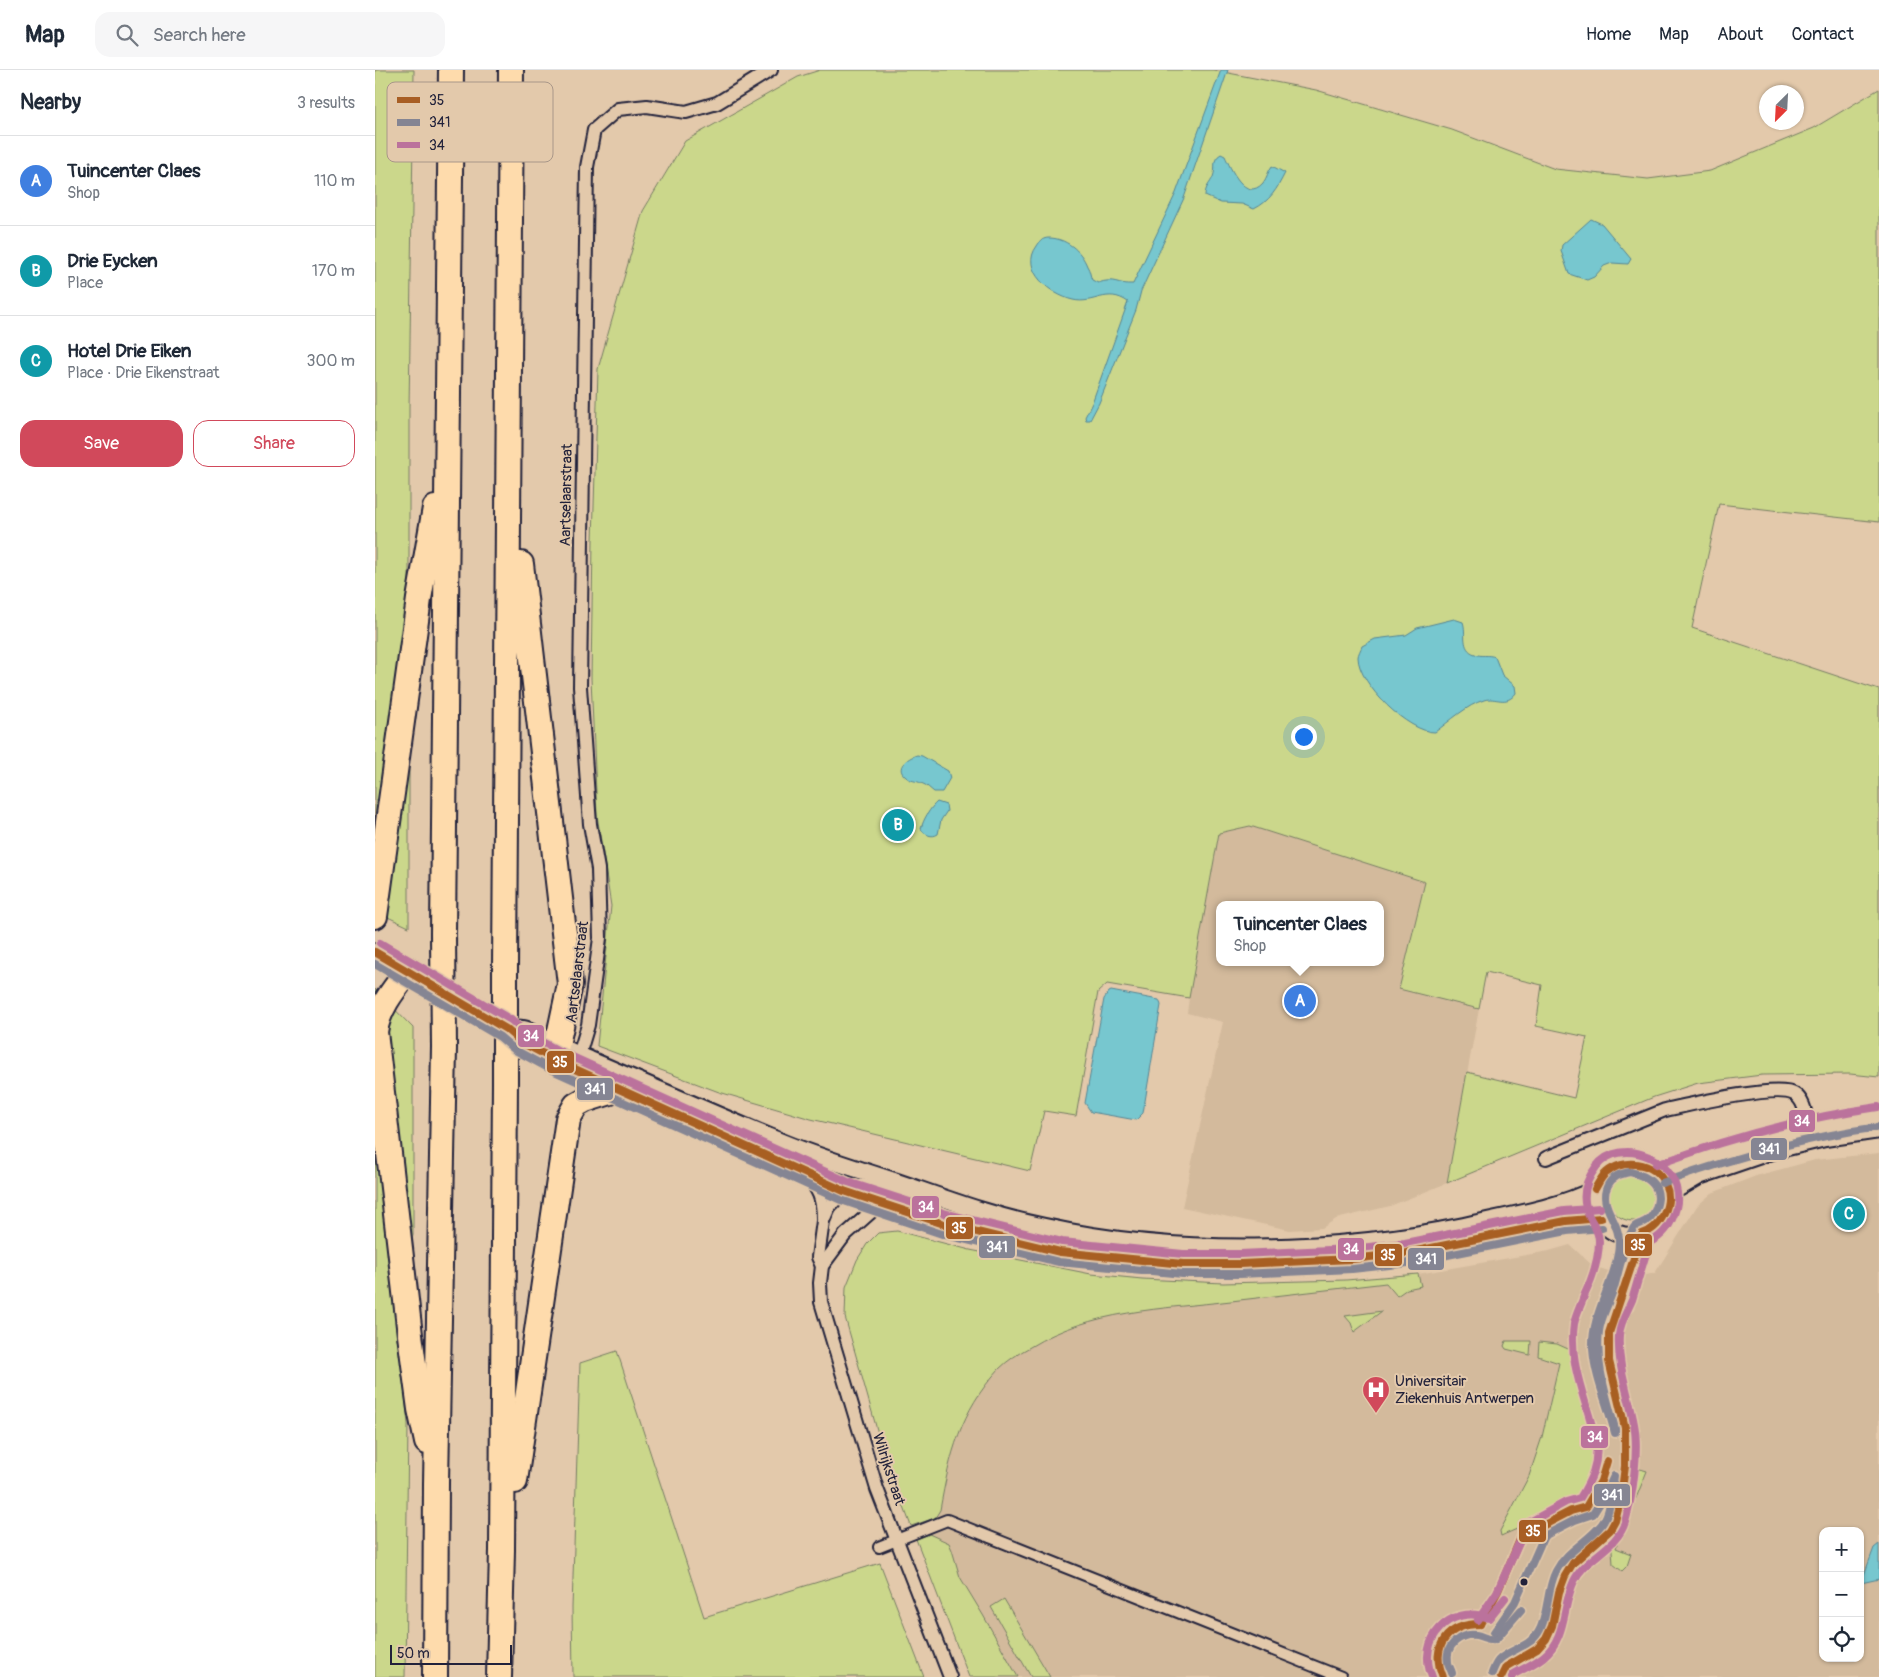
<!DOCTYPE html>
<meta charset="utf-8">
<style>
body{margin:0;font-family:Pangolin,sans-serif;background:#f6f6f7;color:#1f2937}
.controls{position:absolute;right:15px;bottom:15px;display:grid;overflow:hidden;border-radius:10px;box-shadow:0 1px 4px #0004}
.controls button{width:45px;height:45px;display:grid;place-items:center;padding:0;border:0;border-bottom:1px solid #e0e1e3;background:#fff;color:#1f2937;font:25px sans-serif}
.compass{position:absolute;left:1384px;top:15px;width:45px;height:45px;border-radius:50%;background:#fff;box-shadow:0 1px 4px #0004;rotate:204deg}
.scale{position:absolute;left:15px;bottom:12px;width:122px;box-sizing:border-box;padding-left:5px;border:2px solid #22223b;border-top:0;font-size:14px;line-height:18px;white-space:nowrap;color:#22223b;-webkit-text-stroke:4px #e3c9ab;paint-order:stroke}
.you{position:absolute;left:928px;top:666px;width:18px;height:18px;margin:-12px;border:4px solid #fff;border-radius:50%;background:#1a73e8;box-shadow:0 0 0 8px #1a73e833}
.badge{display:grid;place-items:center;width:32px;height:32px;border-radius:50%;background:#d1495b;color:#fff;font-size:16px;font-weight:700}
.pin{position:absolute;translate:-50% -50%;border:2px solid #fff;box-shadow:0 1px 5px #0006}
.popup{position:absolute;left:841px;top:831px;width:168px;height:65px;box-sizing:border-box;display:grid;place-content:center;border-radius:10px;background:#fff;filter:drop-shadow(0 1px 4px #0005);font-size:16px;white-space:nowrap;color:#747a83}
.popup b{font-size:19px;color:#1f2937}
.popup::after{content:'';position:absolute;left:50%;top:100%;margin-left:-10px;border:10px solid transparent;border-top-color:#fff}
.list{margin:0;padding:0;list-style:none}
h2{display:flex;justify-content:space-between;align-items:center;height:65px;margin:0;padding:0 20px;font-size:21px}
h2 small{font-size:16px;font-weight:400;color:#747a83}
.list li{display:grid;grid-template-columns:32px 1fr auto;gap:15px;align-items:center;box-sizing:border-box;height:90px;padding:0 20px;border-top:1px solid #e0e1e3}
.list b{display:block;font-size:19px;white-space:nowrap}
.list p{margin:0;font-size:16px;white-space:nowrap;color:#747a83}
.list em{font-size:16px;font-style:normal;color:#747a83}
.actions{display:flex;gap:10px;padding:15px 20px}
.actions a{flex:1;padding:11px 0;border:1px solid #d1495b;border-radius:15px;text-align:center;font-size:18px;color:#d1495b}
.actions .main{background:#d1495b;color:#fff}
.icon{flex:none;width:28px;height:28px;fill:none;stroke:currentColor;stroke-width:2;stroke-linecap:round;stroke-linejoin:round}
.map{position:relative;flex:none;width:1504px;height:1607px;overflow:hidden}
header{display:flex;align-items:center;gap:30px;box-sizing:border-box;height:70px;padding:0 25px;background:#fff;border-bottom:1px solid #e0e1e3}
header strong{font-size:24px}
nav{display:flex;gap:28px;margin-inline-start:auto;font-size:18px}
.search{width:350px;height:45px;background:#f6f6f7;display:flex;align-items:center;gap:12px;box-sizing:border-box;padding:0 18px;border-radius:15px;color:#747a83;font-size:19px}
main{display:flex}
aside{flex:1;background:#fff}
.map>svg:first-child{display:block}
.built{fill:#d3ba9c;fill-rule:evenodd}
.green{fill:#cbd78b;stroke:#767c63}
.water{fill:#77c7cf;stroke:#558594}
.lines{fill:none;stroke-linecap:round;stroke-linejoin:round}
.pedestrian-casing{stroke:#22223b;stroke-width:14}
.minor-casing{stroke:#22223b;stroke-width:16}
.tertiary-casing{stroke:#22223b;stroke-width:20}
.motorway-casing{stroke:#22223b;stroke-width:28}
.pedestrian{stroke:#e3c9ab;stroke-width:10}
.minor{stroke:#e3c9ab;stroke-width:12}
.tertiary{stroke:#e3c9ab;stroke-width:16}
.motorway{stroke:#fedbac;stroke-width:24}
.motorway-bridge-casing{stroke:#22223b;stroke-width:28;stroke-linecap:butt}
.motorway-bridge{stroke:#fedbac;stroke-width:24}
.bus-1-casing{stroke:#e3c9ab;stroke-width:11}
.bus-2-casing{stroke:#e3c9ab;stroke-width:11}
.bus-3-casing{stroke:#e3c9ab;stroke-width:11}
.bus-1{stroke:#a85e24;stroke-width:8}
.bus-2{stroke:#858593;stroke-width:8}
.bus-3{stroke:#bb729c;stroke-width:8}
.bus-dot{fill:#22223b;stroke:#e3c9ab;stroke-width:2}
.labels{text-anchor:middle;stroke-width:4;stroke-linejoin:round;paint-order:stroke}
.street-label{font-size:15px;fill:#22223b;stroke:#e3c9ab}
.poi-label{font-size:15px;fill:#22223b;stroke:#e3c9ab;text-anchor:start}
.key{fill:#e3c9ab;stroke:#a99789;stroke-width:1}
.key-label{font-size:14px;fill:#22223b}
.line-badge{stroke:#e3c9ab;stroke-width:2}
.badge-label{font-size:14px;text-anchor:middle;font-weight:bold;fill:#fff}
</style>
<header>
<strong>Map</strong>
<div class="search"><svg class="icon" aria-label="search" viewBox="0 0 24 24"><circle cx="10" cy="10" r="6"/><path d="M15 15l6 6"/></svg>Search here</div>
<nav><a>Home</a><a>Map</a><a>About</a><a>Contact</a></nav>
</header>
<main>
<aside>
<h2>Nearby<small>3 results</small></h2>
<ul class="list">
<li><span class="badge" style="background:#3f7fe0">A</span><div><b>Tuincenter Claes</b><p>Shop</p></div><em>110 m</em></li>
<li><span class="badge" style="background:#0f9aa8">B</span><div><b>Drie Eycken</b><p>Place</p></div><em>170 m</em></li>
<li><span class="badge" style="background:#0f9aa8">C</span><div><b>Hotel Drie Eiken</b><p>Place · Drie Eikenstraat</p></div><em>300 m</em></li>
</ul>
<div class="actions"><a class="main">Save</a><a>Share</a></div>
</aside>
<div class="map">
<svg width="1504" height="1607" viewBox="0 0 1504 1607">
<rect width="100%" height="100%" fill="#e3c9ab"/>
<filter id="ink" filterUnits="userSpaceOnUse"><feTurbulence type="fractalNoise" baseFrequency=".02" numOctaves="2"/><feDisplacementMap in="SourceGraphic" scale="10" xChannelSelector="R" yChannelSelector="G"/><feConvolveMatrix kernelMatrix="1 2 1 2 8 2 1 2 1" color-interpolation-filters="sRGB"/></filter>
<g filter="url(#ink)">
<!-- built -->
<g class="built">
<path d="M875 756 1050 812 1024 919 1104 939 1072 1113 1015 1136 961 1149 947 1158 915 1160 807 1137 848 952 812 943 814 928 844 763ZM845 835H1005V892H845Z"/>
<path d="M1504 1083V1607H594L508 1381 470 1247 471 1217 482 1190 492 1174 503 1163 522 1161 595 1180 716 1204 772 1209 848 1213 971 1210 1043 1204 1174 1181 1195 1175 1218 1196 1243 1204 1267 1206 1280 1203 1322 1136 1337 1123 1381 1106 1440 1090ZM1448 1461H1485V1588H1448Z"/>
</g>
<!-- green -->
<g class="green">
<polygon points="0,0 39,0 34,339 34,857 0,841"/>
<polygon points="445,0 838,0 941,20 1077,60 1180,99 1273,109 1335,101 1439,58 1504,19 1504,452 1344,434 1317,558 1504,620 1504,1007 1475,1004 1387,1005 1323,1013 1279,1027 1072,1113 1092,1002 1199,1028 1212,967 1161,956 1167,915 1111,902 1104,939 1024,919 1050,812 875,756 844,763 814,928 732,914 723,922 701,1046 669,1041 655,1101 436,1049 344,1022 222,976 236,836 222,745 216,608 218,471 223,299 268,141 310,71 423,7"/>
<polygon points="0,919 38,958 38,1164 23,1262 33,1354 30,1607 0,1607"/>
<circle cx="1258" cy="1127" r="24"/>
<path d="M522 1161 595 1180 716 1204 767 1209 848 1213 971 1210 1043 1204 1046 1216 1032 1219 1022 1226 1011 1213C960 1219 908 1225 856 1231 788 1239 715 1240 655 1277 644 1283 633 1290 624 1299 585 1342 575 1384 565 1440L560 1448 536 1456 508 1381 470 1247 471 1217 482 1190 492 1174 503 1163Z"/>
<polygon points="1007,1241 979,1262 976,1253 970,1246"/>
<polygon points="1131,1271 1156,1271 1155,1285 1131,1279 1129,1276"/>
<path d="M1164 1272 1182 1274 1202 1283C1206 1308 1214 1330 1221 1354 1227 1375 1227 1404 1211 1420 1194 1439 1150 1455 1126 1466L1125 1461 1154 1406 1167 1367 1184 1293 1163 1286Z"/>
<polygon points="242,1281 329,1547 505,1493 549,1607 198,1607 197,1538 205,1293"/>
<polygon points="1255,1396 1272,1401 1241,1478 1256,1484 1252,1496 1247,1501 1238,1494 1237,1480 1251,1446 1252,1439 1250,1430"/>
<polygon points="554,1464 574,1473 577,1480 585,1507 608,1545 643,1607 594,1607 541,1469"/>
<polygon points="629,1529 675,1607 656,1607 616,1537"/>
</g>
<!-- water -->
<g class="water">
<path d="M846 0H853L809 128 766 221 761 240 724 333 715 350H711L710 347 717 333 753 232C732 217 719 235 698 230 676 225 644 200 662 176 665 171 668 168 674 168 690 168 706 180 712 196 715 200 715 206 717 210L723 213C740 207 742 215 758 214L801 123Z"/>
<path d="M846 84 850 86C855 97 870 133 888 113 892 108 893 101 897 96L910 103C902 119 895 131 879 139L867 134 846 133 830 126C830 117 835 114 838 107 842 97 836 90 846 84Z"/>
<polygon points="1216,149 1227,154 1256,189 1253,194 1237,193 1229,196 1219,207 1212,210 1194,204 1186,181 1187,175"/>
<path d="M1079 549 1088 552C1092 563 1085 579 1100 584 1106 587 1113 584 1120 587L1127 605 1140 616 1141 623C1131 637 1121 626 1109 630 1092 635 1075 651 1060 662 1034 663 983 614 983 587 983 584 986 579 987 576L1000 569 1031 565 1042 558Z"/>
<path d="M542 685 547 686 573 701 575 708 567 722H559C555 719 552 715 546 713 542 711 535 711 531 707 519 698 532 688 542 685Z"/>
<path d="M562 732 571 735 572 741 566 750 563 764C557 768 550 765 546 759 548 750 555 738 562 732Z"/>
<polygon points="736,921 784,930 786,935 768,1043 761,1050 716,1042 710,1033 729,929 734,922"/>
<polygon points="1504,1474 1504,1509 1486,1513 1499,1478"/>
</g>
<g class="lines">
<defs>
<polyline id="pedestrian" points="504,1477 572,1450 966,1607"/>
<g id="minor">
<polyline points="204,985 213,955 225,868 223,799 215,754 205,617 212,97 219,60 243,39 272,36 311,42 342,33 396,0"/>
<path d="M1171 1088 1290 1040C1313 1035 1401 1014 1419 1024 1430 1030 1431 1047 1434 1058"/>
<path d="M430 1107C444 1117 448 1131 448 1148"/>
<polyline points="505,1134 470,1165 447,1196 445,1213 446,1232 502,1419 575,1607"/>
<polyline points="447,1196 443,1187 448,1151 454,1137 469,1121 488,1115 550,1132 569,1130"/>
</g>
<g id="tertiary">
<polyline points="0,882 131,959 146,972 180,990 469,1121 569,1154 685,1182 725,1187 808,1194 865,1194 977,1189 1031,1183 1092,1172 1191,1151 1226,1148"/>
<path d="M131 959C136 959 143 958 148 959 155 960 162 965 169 968 184 976 200 983 215 990 278 1017 341 1045 404 1071 442 1087 483 1099 522 1112 571 1129 619 1147 670 1157 801 1186 958 1183 1089 1156 1129 1147 1185 1138 1220 1119"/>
<circle cx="1256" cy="1129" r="37"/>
<path d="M1284 1104C1356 1077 1428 1056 1504 1047"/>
<polyline points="1293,1124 1324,1106 1400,1080 1450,1068 1504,1060"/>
</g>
<g id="motorway">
<polyline points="146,494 195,914 182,975 176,988"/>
<polyline points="0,846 44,529 60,438"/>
<polyline points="68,864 76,0"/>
<path d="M34 900C19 919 3 938 0 962L35 1265 45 1339 52 1372"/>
<polyline points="130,900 136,0"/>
<polyline points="140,1411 193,1049 201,1035 210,1030 245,1019"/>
<polyline points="60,1607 61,1413 69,977"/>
<polyline points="124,1607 127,1480 130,1012"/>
</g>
</defs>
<!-- pedestrian casing -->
<use href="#pedestrian" class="pedestrian-casing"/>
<!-- minor casing -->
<use href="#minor" class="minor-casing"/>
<!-- tertiary casing -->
<use href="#tertiary" class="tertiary-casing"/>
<!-- motorway casing -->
<use href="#motorway" class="motorway-casing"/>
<!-- pedestrian -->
<use href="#pedestrian" class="pedestrian"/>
<!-- minor -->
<use href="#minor" class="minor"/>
<!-- tertiary -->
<use href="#tertiary" class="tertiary"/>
<!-- motorway -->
<use href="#motorway" class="motorway"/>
<defs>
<g id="motorway-bridge">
<polyline points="68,864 69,977"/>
<polyline points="130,1012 130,900"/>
</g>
</defs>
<!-- motorway-bridge casing -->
<use href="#motorway-bridge" class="motorway-bridge-casing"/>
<!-- motorway-bridge -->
<use href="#motorway-bridge" class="motorway-bridge"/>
<defs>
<g id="bus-1">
<polyline points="0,882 131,959 146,972 180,990 469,1121 569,1154 685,1182 808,1194 865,1194 977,1189 1031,1183 1191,1151 1226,1148"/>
<polyline points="1105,1554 1123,1521 1146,1467 1196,1441 1211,1437 1226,1411 1232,1391"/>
<path d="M1068 1607C1055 1576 1073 1554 1105 1554"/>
<path d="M1126 1607 1131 1597 1162 1579 1171 1569 1177 1556 1184 1522 1190 1506 1198 1493 1235 1460 1240 1451 1246 1428 1250 1396V1358L1234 1291V1263L1267 1164C1286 1158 1299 1133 1290 1114 1280 1091 1248 1088 1231 1103 1226 1107 1223 1114 1220 1119"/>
</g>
<g id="bus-2">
<polyline points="0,894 125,967 140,980 175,999 466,1130 567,1164 684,1192 808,1204 865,1204 977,1199 1033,1193 1192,1161 1227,1158"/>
<path d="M1255 1102C1268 1105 1283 1112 1283 1128 1282 1139 1277 1149 1267 1153 1263 1155 1260 1155 1258 1159 1249 1175 1245 1196 1240 1214 1236 1230 1226 1245 1224 1261 1220 1294 1232 1328 1240 1359V1363C1233 1335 1220 1308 1218 1279 1216 1241 1243 1210 1244 1172 1245 1151 1222 1135 1233 1115 1238 1106 1245 1104 1255 1102Z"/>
<path d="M1287 1113C1358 1088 1429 1067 1504 1057"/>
<path d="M1077 1603C1076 1599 1073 1595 1073 1592 1070 1575 1086 1563 1101 1565 1108 1566 1113 1571 1121 1569L1146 1540"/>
<path d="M1117 1603C1119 1598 1121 1592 1125 1589 1136 1579 1154 1577 1163 1563 1174 1546 1171 1520 1181 1501 1192 1480 1213 1472 1227 1454 1236 1442 1237 1421 1239 1406L1230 1425 1218 1444 1200 1450 1169 1466 1140 1532 1119 1562"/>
</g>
<g id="bus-3">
<polyline points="5,873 136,950 152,964 184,981 473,1112 572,1144 687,1172 808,1184 865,1184 976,1179 1030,1173 1189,1141 1225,1138"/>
<path d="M1281 1095C1353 1068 1426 1048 1503 1037"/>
<path d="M1103 1550 1122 1522 1153 1453 1191 1432 1205 1428C1216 1410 1224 1394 1221 1372 1213 1333 1193 1296 1199 1254 1201 1244 1206 1235 1209 1226 1217 1209 1224 1190 1224 1171 1224 1163 1220 1157 1216 1150 1206 1132 1208 1114 1221 1097 1246 1063 1312 1091 1301 1138 1297 1153 1290 1165 1275 1172 1268 1191 1263 1211 1257 1230 1252 1242 1245 1252 1244 1265 1242 1296 1254 1325 1259 1354 1264 1380 1258 1426 1250 1452 1242 1479 1210 1487 1199 1511 1187 1536 1192 1568 1168 1587 1159 1594 1148 1599 1139 1604L1137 1607"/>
<path d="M1057 1607C1041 1570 1075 1533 1114 1548L1130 1528"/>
</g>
</defs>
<!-- bus-1 casing -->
<use href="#bus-1" class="bus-1-casing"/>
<!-- bus-2 casing -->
<use href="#bus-2" class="bus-2-casing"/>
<!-- bus-3 casing -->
<use href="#bus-3" class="bus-3-casing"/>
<!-- bus-1 -->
<use href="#bus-1" class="bus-1"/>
<!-- bus-2 -->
<use href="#bus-2" class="bus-2"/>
<!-- bus-3 -->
<use href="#bus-3" class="bus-3"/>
</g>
</g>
<!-- icons -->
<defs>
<symbol id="hospital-pin" viewBox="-11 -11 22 30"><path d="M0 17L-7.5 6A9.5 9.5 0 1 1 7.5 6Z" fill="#d1495b" stroke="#e3c9ab"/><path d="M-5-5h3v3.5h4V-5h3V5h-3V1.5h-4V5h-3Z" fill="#fff"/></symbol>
</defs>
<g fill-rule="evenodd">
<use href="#hospital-pin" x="985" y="1304" width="32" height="43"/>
</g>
<!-- markers -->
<circle class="bus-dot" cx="1149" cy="1512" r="4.5"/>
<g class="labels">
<!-- street labels -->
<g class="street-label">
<text transform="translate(191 425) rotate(-89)" y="5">Aartselaarstraat</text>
<text transform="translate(202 902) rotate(-83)" y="5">Aartselaarstraat</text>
<text transform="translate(514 1399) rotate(72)" y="5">Wilrijkstraat</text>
</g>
<!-- poi labels -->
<g class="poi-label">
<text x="1020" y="1316">Universitair<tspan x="1020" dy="17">Ziekenhuis Antwerpen</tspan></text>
</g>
</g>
<!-- legend -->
<rect x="12" y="12" width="166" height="80" rx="8" class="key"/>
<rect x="22" y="27" width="23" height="6" fill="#a85e24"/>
<rect x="22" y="49" width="23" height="7" fill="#858593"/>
<rect x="22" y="72" width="23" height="6" fill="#bb729c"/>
<g class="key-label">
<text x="54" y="35">35</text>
<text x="54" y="57">341</text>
<text x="54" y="80">34</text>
</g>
<g class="line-badge">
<rect x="142" y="954" width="28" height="24" rx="5" fill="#bb729c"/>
<rect x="171" y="980" width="29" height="24" rx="5" fill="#a85e24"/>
<rect x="201" y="1007" width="38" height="24" rx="5" fill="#858593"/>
<rect x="1413" y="1039" width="28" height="24" rx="5" fill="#bb729c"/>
<rect x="1375" y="1067" width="38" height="24" rx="5" fill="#858593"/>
<rect x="536" y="1125" width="29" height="24" rx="5" fill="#bb729c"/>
<rect x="570" y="1146" width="29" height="24" rx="5" fill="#a85e24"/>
<rect x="1249" y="1163" width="29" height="24" rx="5" fill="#a85e24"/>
<rect x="603" y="1165" width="38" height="24" rx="5" fill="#858593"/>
<rect x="962" y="1167" width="28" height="24" rx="5" fill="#bb729c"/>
<rect x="999" y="1173" width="29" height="24" rx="5" fill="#a85e24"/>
<rect x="1032" y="1177" width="38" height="24" rx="5" fill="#858593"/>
<rect x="1205" y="1355" width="29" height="24" rx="5" fill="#bb729c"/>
<rect x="1218" y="1413" width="38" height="24" rx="5" fill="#858593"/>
<rect x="1143" y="1449" width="29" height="24" rx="5" fill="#a85e24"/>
</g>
<g class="badge-label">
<text x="156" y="971">34</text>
<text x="185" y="997">35</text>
<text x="220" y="1024">341</text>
<text x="1427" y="1056">34</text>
<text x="1394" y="1084">341</text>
<text x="551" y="1142">34</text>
<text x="584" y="1163">35</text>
<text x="1263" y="1180">35</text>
<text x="622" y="1182">341</text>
<text x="976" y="1184">34</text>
<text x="1013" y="1190">35</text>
<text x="1051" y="1194">341</text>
<text x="1220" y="1372">34</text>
<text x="1237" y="1430">341</text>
<text x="1158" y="1466">35</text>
</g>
</svg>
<div class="controls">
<button>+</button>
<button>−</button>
<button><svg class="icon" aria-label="locate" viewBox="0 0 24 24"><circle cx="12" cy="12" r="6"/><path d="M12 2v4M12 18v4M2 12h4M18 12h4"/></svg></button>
</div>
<svg class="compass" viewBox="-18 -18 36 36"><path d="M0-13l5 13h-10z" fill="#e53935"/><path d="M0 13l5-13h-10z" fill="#747a83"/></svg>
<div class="scale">50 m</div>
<div class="you"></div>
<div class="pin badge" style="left:925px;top:931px;background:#3f7fe0">A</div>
<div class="popup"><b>Tuincenter Claes</b>Shop</div>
<div class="pin badge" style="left:523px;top:755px;background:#0f9aa8">B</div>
<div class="pin badge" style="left:1474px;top:1144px;background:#0f9aa8">C</div>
</div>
</main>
